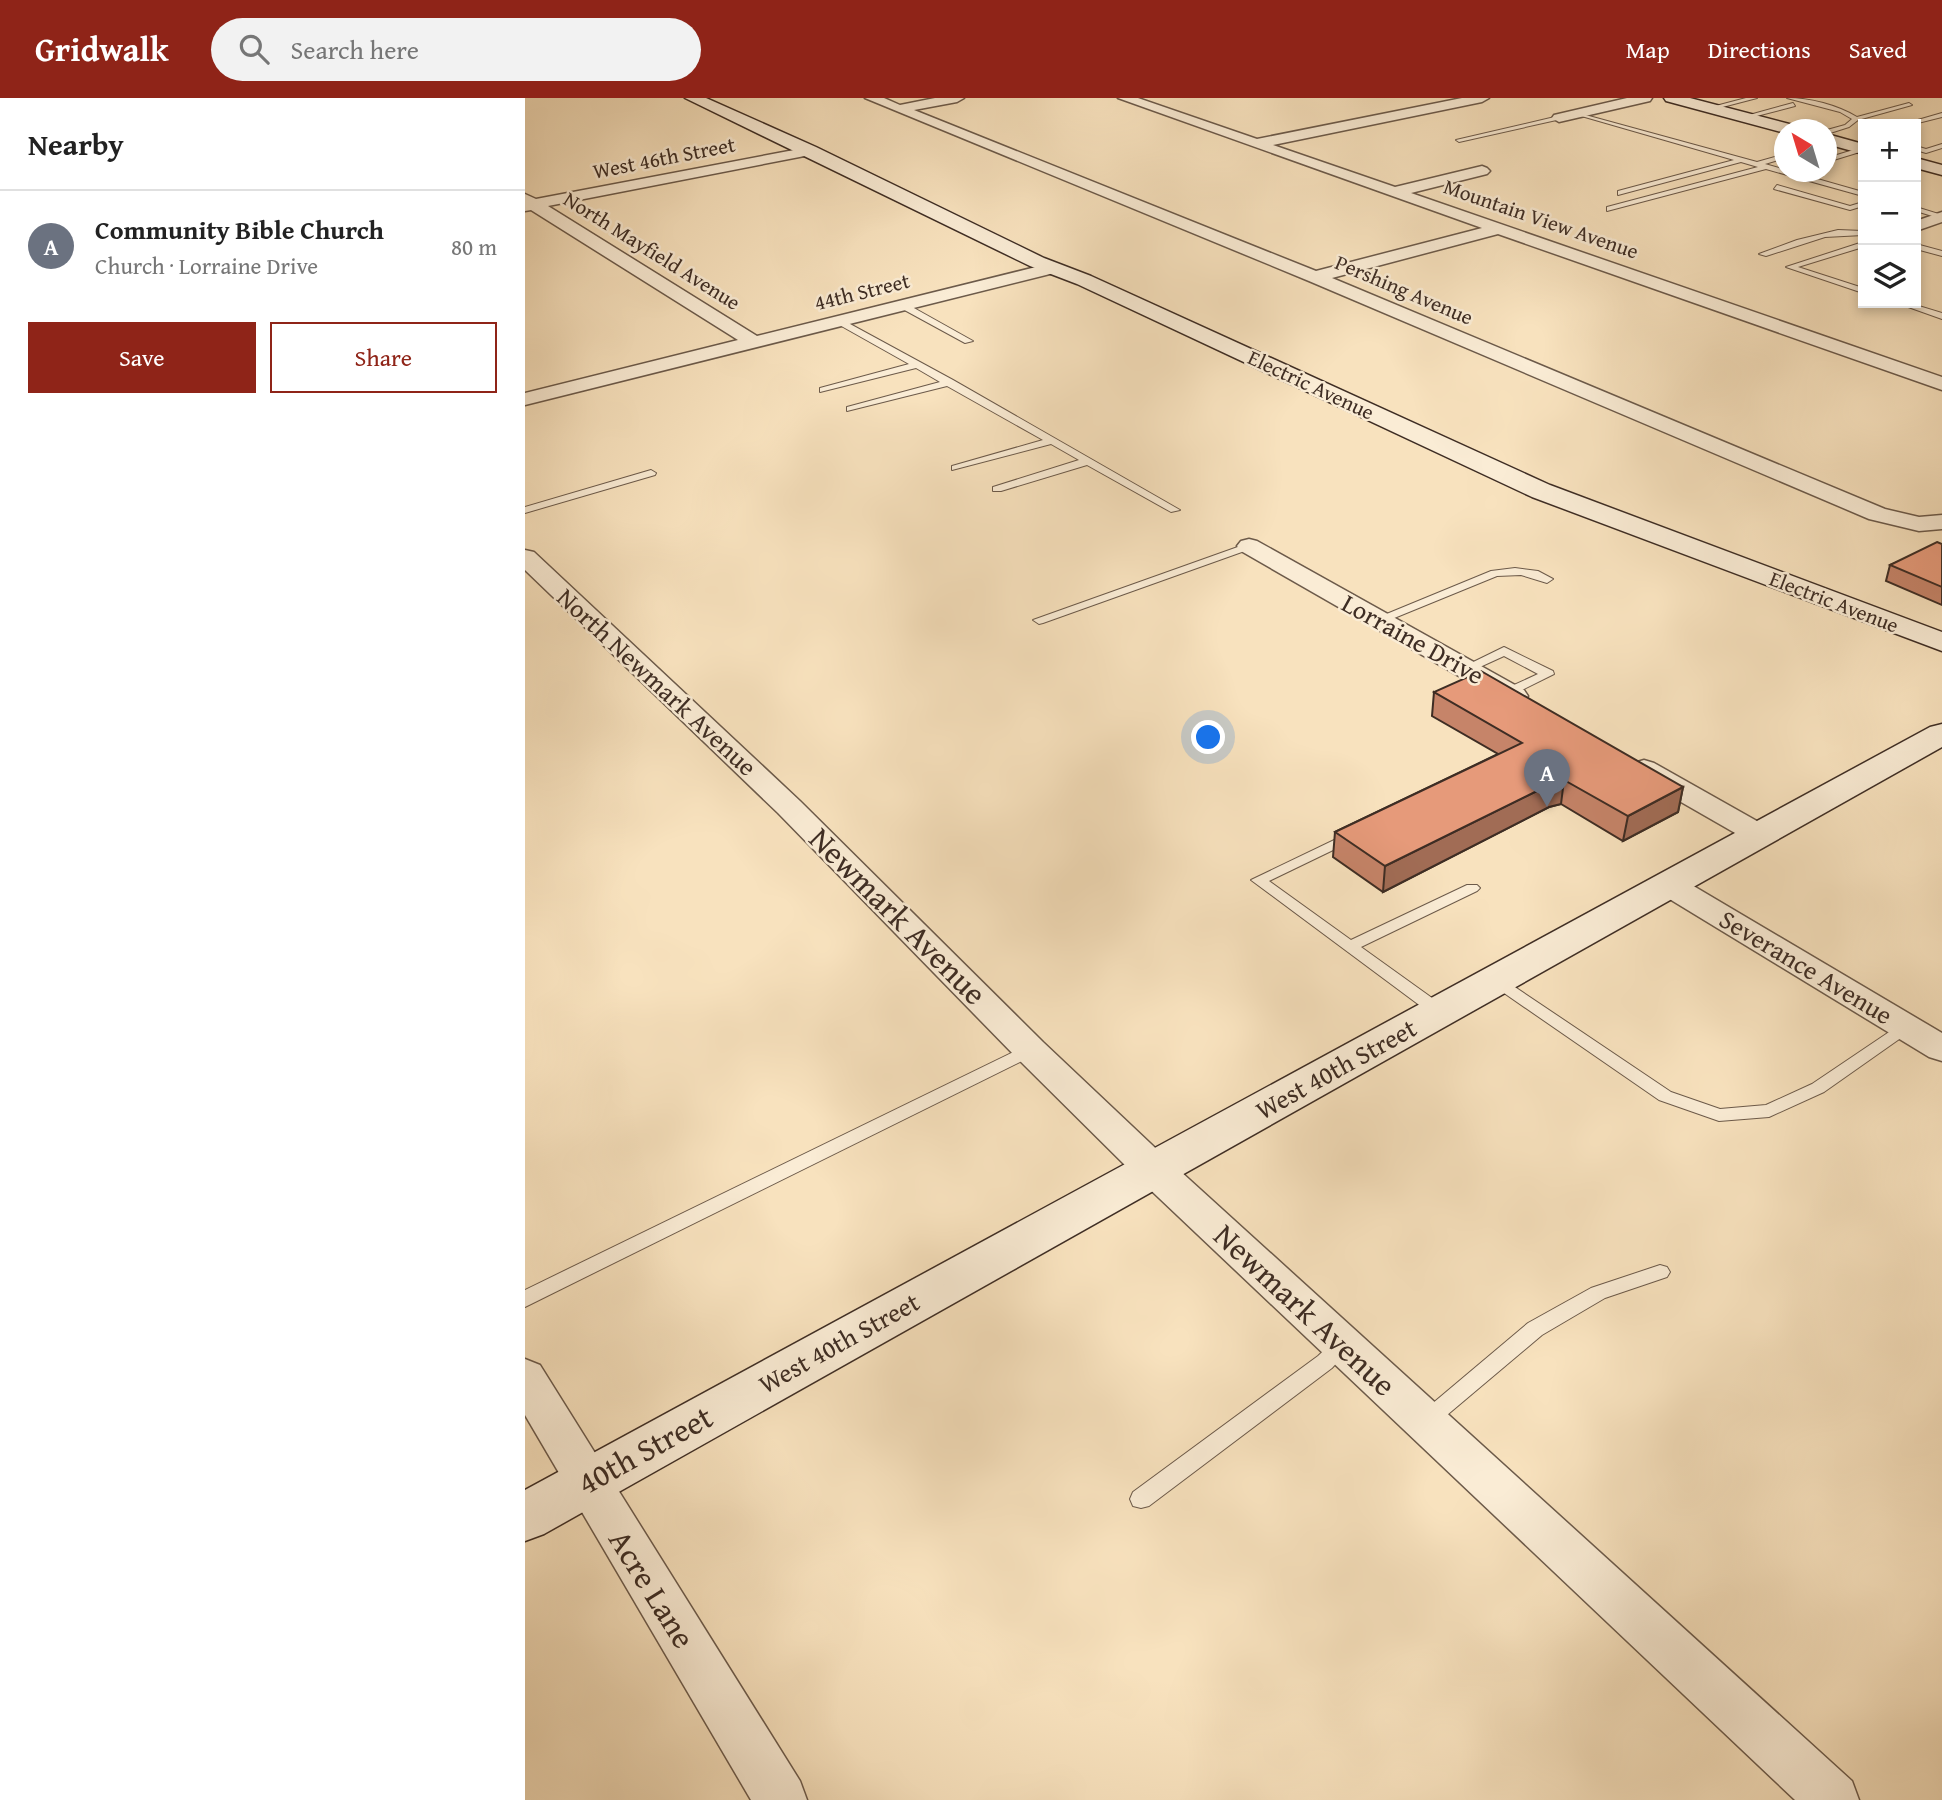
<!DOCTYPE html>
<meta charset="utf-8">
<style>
body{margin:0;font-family:"Gentium Book Plus",serif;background:#f2f2f2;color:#222}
.controls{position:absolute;right:21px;top:21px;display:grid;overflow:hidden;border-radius:0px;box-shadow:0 4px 10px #0003}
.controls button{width:63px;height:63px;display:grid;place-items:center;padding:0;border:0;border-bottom:2px solid #e0e0e0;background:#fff;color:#222;font:35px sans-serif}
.compass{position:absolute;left:1249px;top:21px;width:63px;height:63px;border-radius:50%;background:#fff;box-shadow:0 4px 10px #0003;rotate:322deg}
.you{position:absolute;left:684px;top:640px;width:24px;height:24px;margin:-18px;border:5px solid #fff;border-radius:50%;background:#1a73e8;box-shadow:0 0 0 10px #1a73e833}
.badge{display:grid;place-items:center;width:46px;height:46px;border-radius:50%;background:#8f2418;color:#fff;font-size:23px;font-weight:700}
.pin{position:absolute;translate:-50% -58px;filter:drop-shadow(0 2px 4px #0008)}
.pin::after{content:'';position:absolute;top:37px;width:24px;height:21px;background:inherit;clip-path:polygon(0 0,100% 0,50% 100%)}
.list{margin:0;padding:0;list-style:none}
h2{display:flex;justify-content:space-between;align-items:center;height:91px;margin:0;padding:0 28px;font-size:30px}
h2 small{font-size:23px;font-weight:400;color:#767676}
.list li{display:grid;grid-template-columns:46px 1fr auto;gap:21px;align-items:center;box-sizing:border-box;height:112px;padding:0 28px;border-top:2px solid #e0e0e0}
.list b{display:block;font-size:26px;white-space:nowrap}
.list p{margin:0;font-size:23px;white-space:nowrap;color:#767676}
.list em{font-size:23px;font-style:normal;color:#767676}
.actions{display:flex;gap:14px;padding:21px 28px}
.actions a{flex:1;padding:16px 0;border:2px solid #8f2418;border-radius:0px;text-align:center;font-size:24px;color:#8f2418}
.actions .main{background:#8f2418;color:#fff}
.icon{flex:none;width:38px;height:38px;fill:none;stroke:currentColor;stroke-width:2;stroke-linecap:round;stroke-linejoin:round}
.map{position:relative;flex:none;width:1417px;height:1702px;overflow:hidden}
header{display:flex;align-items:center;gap:42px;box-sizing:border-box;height:98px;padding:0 35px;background:#8f2418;color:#fff}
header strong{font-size:33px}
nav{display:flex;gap:38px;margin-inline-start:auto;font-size:24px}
.search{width:490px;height:63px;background:#f2f2f2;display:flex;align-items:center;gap:18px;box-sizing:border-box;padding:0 24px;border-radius:38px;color:#767676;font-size:26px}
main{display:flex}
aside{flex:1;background:#fff}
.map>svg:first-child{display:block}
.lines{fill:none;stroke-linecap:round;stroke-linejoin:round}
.lane-casing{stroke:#6c5a4a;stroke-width:2}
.street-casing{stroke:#6c5a4a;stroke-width:3}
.secondary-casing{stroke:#3e2d24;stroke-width:3}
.lane{fill:#faecd5;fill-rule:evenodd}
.street{fill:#faecd5;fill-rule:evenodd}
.secondary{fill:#faecd5;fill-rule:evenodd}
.wall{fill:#c68469;stroke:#3e2d24;stroke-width:2}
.shaded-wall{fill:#a16c55;stroke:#3e2d24;stroke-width:2}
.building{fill:#e69a7a;stroke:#3e2d24;stroke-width:2}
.labels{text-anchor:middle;stroke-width:5;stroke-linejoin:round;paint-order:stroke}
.far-street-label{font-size:21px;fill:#3e2d24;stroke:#faecd5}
.street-label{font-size:26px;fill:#3e2d24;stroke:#faecd5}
.near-street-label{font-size:32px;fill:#3e2d24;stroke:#faecd5}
</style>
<header>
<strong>Gridwalk</strong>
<div class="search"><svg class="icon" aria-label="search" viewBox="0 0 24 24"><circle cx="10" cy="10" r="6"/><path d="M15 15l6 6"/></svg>Search here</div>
<nav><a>Map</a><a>Directions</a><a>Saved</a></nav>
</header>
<main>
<aside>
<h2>Nearby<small></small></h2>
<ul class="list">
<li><span class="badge" style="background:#6b7280">A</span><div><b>Community Bible Church</b><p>Church · Lorraine Drive</p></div><em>80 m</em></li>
</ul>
<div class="actions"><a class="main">Save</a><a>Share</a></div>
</aside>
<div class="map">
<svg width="1417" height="1702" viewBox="0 0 1417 1702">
<rect width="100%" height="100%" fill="#f8e2be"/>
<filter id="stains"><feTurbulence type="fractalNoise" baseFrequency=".00286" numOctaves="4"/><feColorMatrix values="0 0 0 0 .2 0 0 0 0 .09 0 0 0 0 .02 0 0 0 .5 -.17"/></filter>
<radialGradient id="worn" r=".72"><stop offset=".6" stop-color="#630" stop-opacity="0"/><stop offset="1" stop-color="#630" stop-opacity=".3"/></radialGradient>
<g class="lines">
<defs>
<g id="lane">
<polygon points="1221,0 1232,0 1186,12 1183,10"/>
<path d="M1262 0C1285 0 1312 7 1332 19L1384 5 1387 7 1333 22 1324 29 1302 36V32L1320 27 1327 21 1315 14Z"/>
<polygon points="1268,5 1270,8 1220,21 1217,19"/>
<polygon points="1053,15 1232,64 1260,56 1260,60 1240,66 1338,94 1338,98 1241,71 1082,113 1082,109 1233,69 1216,64 1093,97 1093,93 1209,62 1053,17"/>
<polygon points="1417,15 1417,19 1389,26 1379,26"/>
<polygon points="1034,18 1036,21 934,44 931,42"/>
<polygon points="1417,46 1417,50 1401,55 1391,52 1391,48 1401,51"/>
<polygon points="1338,49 1338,53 1302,64 1302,60"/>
<polygon points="1252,87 1325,108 1338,104 1338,108 1325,112 1249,91"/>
<polygon points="1391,109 1417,117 1417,121 1391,113"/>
<polygon points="1313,132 1338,133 1338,137 1300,139 1241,158 1234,156 1272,142"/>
<polygon points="1338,144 1338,149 1273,169 1338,190 1338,195 1261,169"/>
<polygon points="1391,146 1417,153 1417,158 1391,151"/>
<polygon points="374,205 380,205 448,243 440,245 374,209"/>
<polygon points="1372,205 1384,205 1417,215 1417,221"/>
<polygon points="314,220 428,282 655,412 646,414 562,367 476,393 468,393 468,389 554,362 526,346 427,372 427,368 518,342 422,288 322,313 322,309 415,284 391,270 295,294 295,290 384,266 311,225 310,223"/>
<polygon points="126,372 131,375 130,377 0,415 0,409"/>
<polygon points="724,445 730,448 728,450 518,525 514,526 508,522"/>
<polygon points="990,470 1013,473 1028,481 1022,485 996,477 972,478 857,525 853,526 847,522 966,473"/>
<polygon points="979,549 1028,573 1029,576 983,599 978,598 978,592 1013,576 979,558 944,574 936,574 934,571"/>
<polygon points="828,733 833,734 835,737 833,740 744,783 826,842 942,787 952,787 955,790 952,793 836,849 921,910 923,914 921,918 909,918 726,782"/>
<polygon points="972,877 1146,994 1195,1011 1241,1007 1287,986 1376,926 1382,924 1390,930 1299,994 1244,1019 1194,1023 1134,1002 966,886 964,882 966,878"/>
<polygon points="505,946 511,948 513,952 511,956 0,1209 0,1192"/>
<polygon points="1135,1167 1142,1169 1145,1174 1142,1179 1080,1200 1017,1237 909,1328 902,1331 895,1328 892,1322 895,1316 1003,1225 1066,1190"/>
<polygon points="817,1240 824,1242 827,1248 807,1270 624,1408 616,1410 608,1408 605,1401 608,1394 793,1258 810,1242"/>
</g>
<g id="street">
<polygon points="340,0 359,0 375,7 410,0 439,0 432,4 389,12 791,173 957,130 593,0 613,0 732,41 937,0 964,0 957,4 748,47 870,89 957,68 962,70 965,73 962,76 886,95 1417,279 1417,292 973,136 807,180 1360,411 1394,419 1417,417 1417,431 1394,433 1344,421 784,183"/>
<polygon points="1102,0 1127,0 1125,3 1034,24 1027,20 1029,17"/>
<polygon points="285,49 292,53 290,56 23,108 232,238 527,165 536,170 533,174 0,307 0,295 213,242 6,112 0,113 0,96 11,101"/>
<polygon points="1417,114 1417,124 1391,133 1391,123"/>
<polygon points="724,441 732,443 999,592 1003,598 999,604 989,606 979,604 716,453 712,448 716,443"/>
<polygon points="0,452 9,454 275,703 518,944 643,1062 1327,1683 1334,1702 1270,1702 615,1082 492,960 253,715 0,472"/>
<polygon points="1119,662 1129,665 1246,731 1250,737 1246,743 1235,746 1224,743 1109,677 1104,671 1109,665"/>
<polygon points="1144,777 1155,780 1417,935 1417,963 1404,959 1133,794 1128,787 1133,780"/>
<polygon points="0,1261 15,1267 275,1683 282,1702 226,1702 0,1317"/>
</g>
<g id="secondary">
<polygon points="160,0 181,0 291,49 519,160 566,178 1025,387 1417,534 1417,553 1007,399 552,186 505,168"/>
<polygon points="1139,0 1165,0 1272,28 1274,32 1260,32 1260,35 1141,3"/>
<polygon points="1302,36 1338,46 1338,56 1302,46"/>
<polygon points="1391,60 1417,67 1417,77 1391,70"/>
<polygon points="1417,626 1417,649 19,1436 0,1443 0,1392 1405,629"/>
</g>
</defs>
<!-- lane casing -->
<use href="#lane" class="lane-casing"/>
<!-- street casing -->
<use href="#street" class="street-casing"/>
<!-- secondary casing -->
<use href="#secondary" class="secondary-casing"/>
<!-- lane -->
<use href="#lane" class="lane"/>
<!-- street -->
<use href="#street" class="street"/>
<!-- secondary -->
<use href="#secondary" class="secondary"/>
</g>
<!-- wall -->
<g class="wall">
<polygon points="1417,446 1417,507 1361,483 1365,467"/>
<polygon points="909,594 1158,689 1153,714 1098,743 1036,706 1024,709 858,794 808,759 810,734 973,656 907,618"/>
</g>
<!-- shaded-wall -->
<g class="shaded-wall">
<polygon points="1039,682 1036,706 1024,709 858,794 860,768 1028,685"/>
<polygon points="1158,689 1153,714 1098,743 1103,718"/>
</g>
<!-- building -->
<g class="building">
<polygon points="1412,444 1417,446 1417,489 1365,467"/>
<polygon points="956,573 1158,689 1103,718 1039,682 1028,685 860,768 810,734 997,645 909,594"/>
</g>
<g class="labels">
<!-- far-street labels -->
<g class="far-street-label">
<text transform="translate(139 60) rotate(-11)" y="7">West 46th Street</text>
<text transform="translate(1016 121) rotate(19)" y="7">Mountain View Avenue</text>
<text transform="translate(127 153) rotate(32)" y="7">North Mayfield Avenue</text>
<text transform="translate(879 192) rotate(23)" y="7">Pershing Avenue</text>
<text transform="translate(337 194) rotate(-14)" y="7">44th Street</text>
<text transform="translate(786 287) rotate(25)" y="7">Electric Avenue</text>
<text transform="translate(1309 504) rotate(21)" y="7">Electric Avenue</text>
</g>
<!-- street labels -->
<g class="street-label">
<text transform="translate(888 541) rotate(29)" y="9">Lorraine Drive</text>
<text transform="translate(132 584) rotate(43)" y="9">North Newmark Avenue</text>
<text transform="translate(1281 869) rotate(31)" y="9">Severance Avenue</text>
<text transform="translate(811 971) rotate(-29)" y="9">West 40th Street</text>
<text transform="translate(314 1245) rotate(-29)" y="9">West 40th Street</text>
</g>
<!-- near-street labels -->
<g class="near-street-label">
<text transform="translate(373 818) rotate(45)" y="11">Newmark Avenue</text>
<text transform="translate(780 1212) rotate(43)" y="11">Newmark Avenue</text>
<text transform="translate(120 1352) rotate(-29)" y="11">40th Street</text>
<text transform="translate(127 1491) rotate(58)" y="11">Acre Lane</text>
</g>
</g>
<rect width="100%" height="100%" filter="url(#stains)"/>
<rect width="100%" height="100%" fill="url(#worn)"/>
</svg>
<div class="controls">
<button>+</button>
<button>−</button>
<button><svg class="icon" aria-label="layers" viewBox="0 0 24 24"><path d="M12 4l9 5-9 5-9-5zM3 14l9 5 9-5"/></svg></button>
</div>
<svg class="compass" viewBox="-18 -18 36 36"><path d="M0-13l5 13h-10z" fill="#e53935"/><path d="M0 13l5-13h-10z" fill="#767676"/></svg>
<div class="you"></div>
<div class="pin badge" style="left:1022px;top:709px;background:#6b7280">A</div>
</div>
</main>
